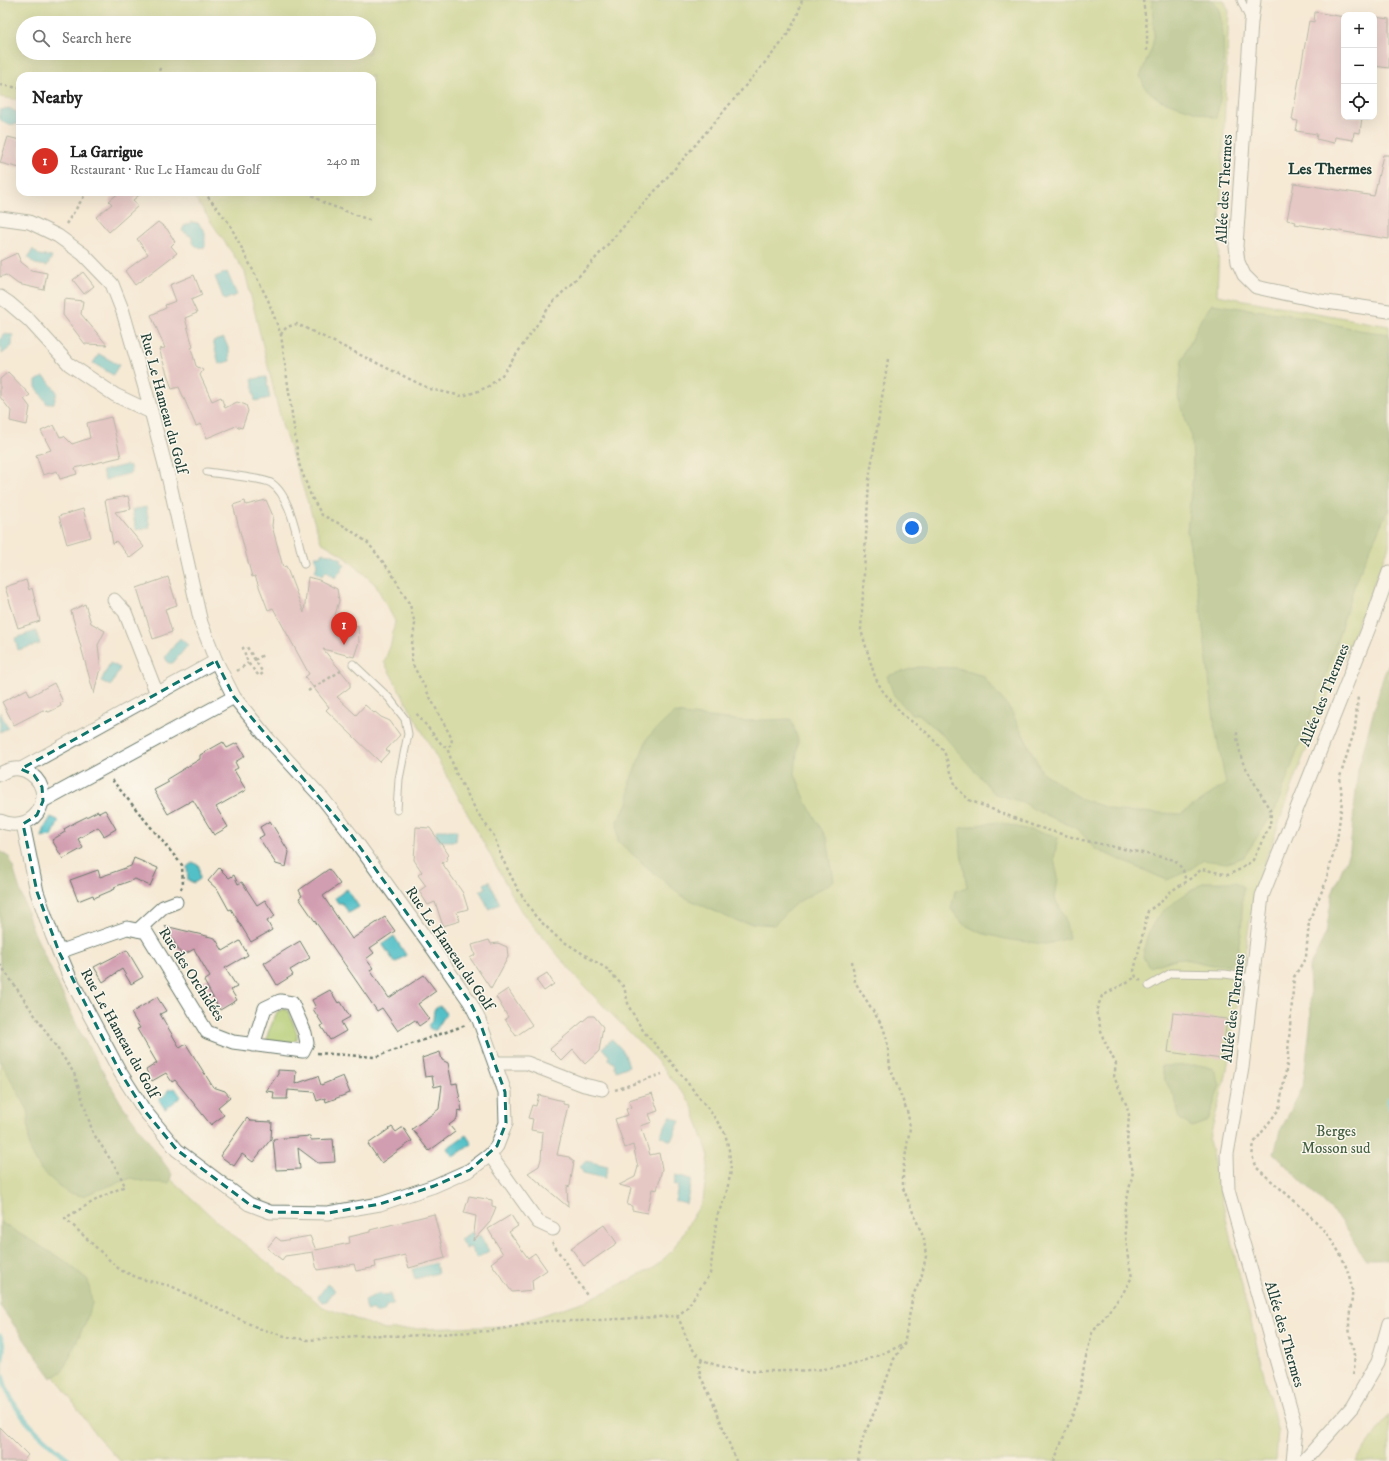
<!DOCTYPE html>
<meta charset="utf-8">
<style>
body{margin:0;font-family:"IM FELL DW Pica",serif;background:#f2f2f2;color:#222}
.controls{position:absolute;right:12px;top:12px;display:grid;overflow:hidden;border-radius:8px;box-shadow:0 4px 16px #0002}
.controls button{width:36px;height:36px;display:grid;place-items:center;padding:0;border:0;border-bottom:1px solid #e0e0e0;background:#fff;color:#222;font:20px sans-serif}
.you{position:absolute;left:912px;top:528px;width:14px;height:14px;margin:-10px;border:3px solid #fff;border-radius:50%;background:#1a73e8;box-shadow:0 0 0 6px #1a73e833}
.badge{display:grid;place-items:center;width:26px;height:26px;border-radius:50%;background:#d93025;color:#fff;font-size:13px;font-weight:700}
.pin{position:absolute;translate:-50% -33px;filter:drop-shadow(0 1px 2px #0008)}
.pin::after{content:'';position:absolute;top:21px;width:14px;height:12px;background:inherit;clip-path:polygon(0 0,100% 0,50% 100%)}
.list{margin:0;padding:0;list-style:none}
h2{display:flex;justify-content:space-between;align-items:center;height:52px;margin:0;padding:0 16px;font-size:17px}
h2 small{font-size:13px;font-weight:400;color:#767676}
.list li{display:grid;grid-template-columns:26px 1fr auto;gap:12px;align-items:center;box-sizing:border-box;height:72px;padding:0 16px;border-top:1px solid #e0e0e0}
.list b{display:block;font-size:15px;white-space:nowrap}
.list p{margin:0;font-size:13px;white-space:nowrap;color:#767676}
.list em{font-size:13px;font-style:normal;color:#767676}
.icon{flex:none;width:22px;height:22px;fill:none;stroke:currentColor;stroke-width:2;stroke-linecap:round;stroke-linejoin:round}
.map{position:relative;flex:none;width:1389px;height:1461px;overflow:hidden}
.search{position:absolute;background:#fff;box-shadow:0 4px 16px #0002;left:16px;top:16px;width:360px;height:44px;display:flex;align-items:center;gap:10px;box-sizing:border-box;padding:0 14px;border-radius:22px;color:#767676;font-size:15px}
.panel{position:absolute;background:#fff;box-shadow:0 4px 16px #0002;left:16px;top:72px;width:360px;height:124px;border-radius:12px}
.map>svg:first-child{display:block}
.green{fill:#b1ca70;stroke:#688452;fill-rule:evenodd}
.forest{fill:#8cae62;stroke:#56764b}
.water{fill:#52c0c7;stroke:#387e7e}
.lines{fill:none;stroke-linecap:round;stroke-linejoin:round}
.stream{stroke:#52c0c7;stroke-width:5}
.building{fill:#d19db0}
.lane-casing{stroke:#6a7a6c;stroke-width:9}
.street-casing{stroke:#6a7a6c;stroke-width:15}
.path{stroke:#6a7a6c;stroke-width:2.5;stroke-dasharray:3 3;stroke-linecap:butt}
.lane{stroke:#fff;stroke-width:7}
.street{stroke:#fff;stroke-width:13}
.marked{fill:none;stroke:#0f766e;stroke-width:3;stroke-dasharray:8 5;stroke-linejoin:round}
.labels{text-anchor:middle;stroke-width:3;stroke-linejoin:round;paint-order:stroke}
.street-label{font-size:15px;fill:#1f3d34;stroke:#fbf7ec}
.park-label{font-size:15px;fill:#446043;stroke:#fbf7ec}
.neighbourhood-label{font-size:16px;font-weight:bold;fill:#1f3d34;stroke:#fbf7ec}
</style>
<div class="map">
<svg width="1389" height="1461" viewBox="0 0 1389 1461">
<rect width="100%" height="100%" fill="#fbf7ec"/>
<filter id="ink" filterUnits="userSpaceOnUse"><feTurbulence type="fractalNoise" baseFrequency=".025" numOctaves="2"/><feDisplacementMap in="SourceGraphic" scale="8" xChannelSelector="R" yChannelSelector="G"/><feConvolveMatrix kernelMatrix="1 2 1 2 8 2 1 2 1" color-interpolation-filters="sRGB"/></filter>
<filter id="wash" filterUnits="userSpaceOnUse"><feTurbulence type="fractalNoise" baseFrequency=".012" numOctaves="4" result="noise"/><feDisplacementMap in="SourceGraphic" scale="16" xChannelSelector="R" yChannelSelector="G"/><feGaussianBlur stdDeviation="0.9" result="paint"/><feColorMatrix in="noise" values="0 0 0 0 0 0 0 0 0 0 0 0 0 0 0 0 0 1.4 0 .05"/><feComposite in="paint" operator="in"/></filter>
<g filter="url(#wash)">
<rect width="100%" height="100%" fill="#f6ead5"/>
<!-- green -->
<g class="green">
<path d="M0 0H1224L1229 11 1217 295 1389 326V546L1302 760 1255 889 1226 1076 1209 1140 1232 1245 1278 1432 1276 1461H120L96 1435 0 1298V870L55 1000 161 1170 223 1227 323 1307 385 1330 509 1326 588 1300 654 1268 672 1251 703 1200 709 1156 691 1103 653 1056 582 984 521 911 384 662 391 644 395 621 375 584 344 556 321 542 283 428 245 272 191 192H372V76H20V100L0 97ZM23 23H369V53H23Z"/>
<polygon points="284,1009 289,1011 297,1034 297,1039 292,1043 267,1042 268,1033 277,1012"/>
<polygon points="1389,1414 1389,1461 1356,1461"/>
</g>
<!-- forest -->
<g class="forest">
<path d="M1152 0H1213C1230 18 1223 95 1216 118L1160 100 1145 88 1140 76 1152 48 1154 36Z"/>
<polygon points="1212,304 1304,317 1358,330 1389,334 1389,507 1356,580 1327,672 1275,810 1244,857 1227,863 1203,860 1188,871 1167,880 1095,849 1078,829 1035,810 1023,802 995,794 947,739 919,714 911,714 894,695 887,676 918,667 957,668 983,676 1010,709 1042,772 1081,799 1116,811 1181,814 1226,784 1215,728 1200,603 1187,530 1193,473 1192,437 1178,397 1182,360 1201,319"/>
<polygon points="1389,662 1389,1259 1365,1259 1337,1216 1274,1154 1280,1131 1303,1087 1311,1018 1309,968 1326,933 1332,894 1350,850 1358,770 1382,680"/>
<polygon points="674,713 744,721 791,719 798,740 795,774 807,804 827,839 834,881 795,904 774,925 738,922 684,897 649,869 618,841 617,821 628,804 630,781 648,737"/>
<polygon points="997,822 1058,837 1054,859 1058,878 1055,899 1065,918 1069,938 1046,944 1010,940 981,933 963,924 951,909 955,891 967,887 961,852 960,828"/>
<polygon points="0,851 10,858 32,928 80,1032 121,1103 172,1174 169,1183 147,1182 131,1178 82,1196 66,1192 41,1170 29,1148 28,1110 0,1060"/>
<path d="M1204 882H1236L1243 887 1241 934 1236 958 1229 964 1213 965 1179 958 1149 967 1143 957C1148 912 1171 905 1204 882Z"/>
<polygon points="1200,1065 1214,1069 1220,1085 1208,1121 1192,1127 1180,1119 1175,1098 1164,1078 1161,1066"/>
<polygon points="0,1222 65,1261 88,1280 92,1303 85,1324 62,1372 52,1378 0,1306"/>
</g>
<!-- water -->
<g class="water">
<path d="M9 108 20 114V126L17 124C10 125 5 125 0 119V110Z"/>
<path d="M192 222 198 223 205 232V247C197 249 192 245 192 237L182 231 184 226Z"/>
<polygon points="33,249 39,255 52,257 47,266 35,264 28,258"/>
<polygon points="227,272 237,295 224,300 215,277"/>
<polygon points="3,334 13,335 12,346 2,354 0,342"/>
<polygon points="224,338 229,350 230,361 219,364 213,341"/>
<polygon points="99,354 119,365 113,375 93,363"/>
<polygon points="43,377 46,378 57,392 54,403 47,404 36,387 36,381"/>
<polygon points="266,377 270,398 255,401 252,379"/>
<polygon points="126,465 130,466 131,473 105,480 102,471"/>
<polygon points="146,507 150,528 136,530 132,510"/>
<polygon points="321,553 331,554 342,559 341,562 345,565 335,578 326,571 322,576 315,572 317,565 315,556 321,556"/>
<polygon points="36,631 40,644 18,650 15,638"/>
<polygon points="180,638 188,645 173,663 168,663 165,657"/>
<polygon points="110,663 120,668 111,686 101,681"/>
<polygon points="0,712 8,728 0,732"/>
<polygon points="51,817 58,820 58,823 52,836 42,837 45,827"/>
<polygon points="436,830 457,830 456,841 438,841 436,839"/>
<polygon points="193,862 199,866 200,879 194,883 188,880 187,867"/>
<polygon points="489,881 500,904 489,909 480,891 486,888 484,884"/>
<polygon points="347,889 359,907 349,913 342,903 338,903 335,898"/>
<polygon points="394,936 406,955 395,963 383,945 384,943"/>
<polygon points="439,1006 443,1008 446,1014 436,1030 433,1030 429,1028 429,1024 433,1020 434,1010"/>
<polygon points="612,1039 624,1052 629,1066 616,1071 614,1063 609,1060 609,1056 602,1048"/>
<polygon points="175,1088 181,1097 165,1109 159,1100 166,1094 168,1090"/>
<polygon points="670,1116 680,1121 671,1141 660,1136"/>
<polygon points="466,1135 472,1144 453,1157 447,1148"/>
<polygon points="586,1161 608,1166 605,1178 583,1173 580,1166"/>
<polygon points="676,1175 692,1179 686,1204 675,1201 678,1186 674,1185"/>
<polygon points="472,1232 475,1238 480,1235 489,1251 477,1258 470,1247 466,1249 460,1239"/>
<polygon points="436,1263 438,1273 415,1279 412,1269"/>
<polygon points="327,1284 335,1290 327,1301 322,1302 318,1297"/>
<polygon points="379,1293 383,1295 390,1294 393,1304 386,1306 385,1310 381,1313 375,1313 372,1309 367,1311 365,1300"/>
</g>
<g class="lines">
<!-- stream -->
<g class="stream">
<polyline points="1389,1099 1389,1108"/>
<path d="M0 1336C7 1348 0 1359 1 1372 11 1413 39 1436 71 1461"/>
</g>
</g>
<g id="blocks">
<!-- building -->
<g class="building">
<polygon points="1315,12 1344,17 1343,101 1344,101 1344,117 1362,117 1360,133 1354,132 1353,140 1335,137 1334,143 1316,139 1317,134 1296,131 1298,121 1292,120 1309,21 1314,22"/>
<polygon points="1374,17 1389,19 1389,68 1374,66"/>
<polygon points="8,137 20,140 20,168 0,163"/>
<polygon points="1383,155 1389,155 1389,239 1295,224 1296,222 1287,220 1294,183 1374,196"/>
<polygon points="120,192 143,192 133,200 138,206 109,232 96,217 112,204 109,201"/>
<polygon points="158,222 167,229 172,237 175,242 171,246 177,253 135,285 125,271 148,254 137,239"/>
<polygon points="17,253 21,262 31,270 47,273 44,290 18,284 6,275 0,277 0,261"/>
<polygon points="83,272 94,286 84,294 73,280"/>
<polygon points="194,275 202,295 191,300 197,313 185,318 193,347 191,348 196,366 203,370 200,375 212,401 221,397 225,408 237,402 246,405 248,411 242,428 236,426 207,438 201,424 196,426 179,387 172,389 159,349 165,348 151,315 166,308 165,305 176,301 170,285"/>
<polygon points="64,299 83,301 81,314 107,345 85,344 63,315"/>
<polygon points="8,372 30,395 24,399 30,407 27,425 10,421 11,411 0,397 0,379"/>
<polygon points="111,417 121,457 75,468 77,474 60,479 57,471 43,475 36,455 51,450 41,431 54,425 60,437 64,436 72,444 90,438 87,423"/>
<polygon points="128,496 131,509 115,512 144,547 130,558 116,541 113,544 105,500"/>
<polygon points="266,500 273,516 272,526 283,567 286,566 304,613 308,577 319,580 337,589 339,601 335,615 343,629 358,626 359,642 354,657 323,649 350,682 350,687 337,697 356,715 365,705 374,713 375,712 381,717 390,721 400,735 386,750 389,752 380,762 326,710 329,707 305,677 309,674 273,608 268,610 255,576 252,577 233,505 245,501 246,505"/>
<polygon points="83,509 91,537 67,544 59,516"/>
<polygon points="168,577 177,605 165,609 172,632 153,639 137,588"/>
<polygon points="26,580 29,590 32,588 40,621 18,628 5,587"/>
<polygon points="85,604 91,623 105,631 98,645 101,671 99,672 94,694 71,611"/>
<polygon points="54,683 63,702 60,703 61,706 49,712 43,710 14,725 2,702 27,689 30,696"/>
<polygon points="223,742 227,748 237,743 245,756 235,762 238,768 234,770 246,790 216,807 228,827 214,835 193,800 168,814 154,790 169,782 167,779 200,759 200,755"/>
<polygon points="105,810 116,829 104,836 98,827 78,839 83,848 63,859 52,840 65,832 64,829 76,822 98,811 99,813"/>
<polygon points="270,821 289,852 286,867 276,864 259,838 264,835 260,827"/>
<polygon points="416,827 430,828 449,855 447,857 448,859 442,863 463,893 468,909 457,912 460,921 443,926 435,902 428,905 419,891 426,886 418,875 422,872 414,860"/>
<polygon points="134,858 158,868 150,886 135,879 114,887 115,889 94,898 93,895 78,901 70,880 98,870 100,877 131,866"/>
<polygon points="219,868 229,878 234,875 238,884 242,882 257,905 265,900 275,916 267,921 272,930 251,942 231,909 229,910 218,890 208,881"/>
<polygon points="329,869 340,884 323,896 352,939 385,917 395,931 370,948 374,953 366,959 373,968 370,970 389,998 424,975 436,991 418,1004 429,1019 419,1026 415,1020 398,1031 382,1008 377,1011 299,898 302,896 299,890"/>
<polygon points="165,926 215,938 223,951 240,941 248,955 225,968 237,987 231,990 237,1000 220,1010 204,981 210,977 194,949 182,956"/>
<polygon points="489,940 491,944 498,943 507,947 508,957 491,989 470,958 475,955 472,945"/>
<polygon points="300,941 310,958 290,970 293,975 277,985 264,963"/>
<polygon points="127,950 143,977 131,984 122,969 103,982 94,967"/>
<polygon points="547,973 554,984 544,991 536,980"/>
<polygon points="508,989 532,1025 516,1036 505,1019 508,1017 496,997"/>
<polygon points="330,990 338,1003 341,1002 350,1017 341,1022 346,1031 330,1040 321,1026 323,1025 313,1009 316,1008 312,1000"/>
<polygon points="157,997 166,1011 160,1014 180,1048 186,1044 213,1087 225,1091 230,1097 218,1107 224,1115 211,1125 175,1080 172,1082 166,1073 152,1081 146,1070 157,1063 137,1029 140,1028 131,1013"/>
<polygon points="1173,1013 1227,1019 1222,1059 1168,1052"/>
<polygon points="589,1016 594,1016 603,1027 599,1051 585,1064 573,1050 562,1061 550,1049"/>
<polygon points="440,1052 442,1060 448,1063 452,1084 457,1083 462,1111 458,1110 457,1119 449,1125 455,1132 429,1151 412,1129 439,1109 442,1085 434,1087 432,1076 425,1077 422,1058"/>
<polygon points="278,1070 296,1071 295,1084 318,1076 321,1085 343,1076 350,1093 326,1102 325,1098 317,1101 314,1092 288,1090 287,1099 273,1099 274,1092 266,1091 278,1074"/>
<polygon points="652,1093 658,1111 649,1114 652,1122 641,1126 650,1155 659,1153 662,1169 657,1190 652,1189 647,1213 632,1210 632,1206 627,1205 631,1188 619,1185 635,1177 638,1167 633,1145 625,1148 615,1119 628,1115 626,1109 631,1108 629,1100"/>
<polygon points="539,1095 563,1101 563,1104 568,1105 557,1155 569,1157 574,1161 570,1186 567,1187 568,1207 528,1173 539,1166 541,1159 543,1132 531,1130 533,1119 528,1118 532,1105 536,1106"/>
<polygon points="247,1118 250,1121 272,1122 271,1139 253,1162 242,1154 234,1166 220,1156"/>
<polygon points="392,1127 396,1132 403,1127 412,1141 381,1163 368,1144"/>
<polygon points="310,1136 311,1140 333,1139 335,1162 318,1163 298,1148 300,1169 276,1170 273,1139"/>
<polygon points="469,1196 492,1200 492,1206 496,1207 490,1222 473,1241 476,1216 464,1213"/>
<polygon points="434,1214 445,1258 409,1268 405,1255 375,1262 376,1267 356,1271 354,1264 317,1270 313,1252 285,1256 282,1260 267,1248 276,1237 281,1241 310,1236 316,1250 350,1243 349,1237 370,1232 370,1230"/>
<polygon points="511,1215 518,1226 509,1232 528,1258 535,1253 547,1270 532,1280 533,1290 512,1292 491,1263 503,1254 488,1229"/>
<polygon points="604,1225 617,1243 584,1266 571,1248"/>
<polygon points="0,1427 28,1455 23,1461 0,1461"/>
</g>
</g>
</g>
<g filter="url(#ink)">
<use href="#blocks" fill-opacity="0" stroke="#6a7a6c" stroke-width="1"/>
<g class="lines">
<defs>
<g id="lane">
<polyline points="1241,0 1249,18"/>
<path d="M207 472C219 474 263 478 271 483 291 495 298 542 304 564"/>
<polyline points="353,664 389,698 405,719 408,734 399,779 397,810"/>
<polyline points="1149,986 1171,973 1225,974 1252,978"/>
</g>
<g id="street">
<polyline points="1254,0 1251,22 1236,246 1238,262 1244,275 1256,287 1320,301 1389,311"/>
<polyline points="0,218 29,222 58,236 83,254 112,284 123,312 145,388 169,480 201,623 216,661 234,697 269,740 324,800 352,836 429,943 470,1002 479,1020 505,1092 506,1123 497,1146 490,1155 470,1170 434,1186 380,1204 328,1213 270,1212 249,1204 177,1150 144,1110 120,1072 70,978 52,935 37,892 23,824"/>
<polyline points="0,297 9,303 29,320 69,364 115,395 151,412"/>
<polyline points="114,600 125,612 157,694"/>
<polyline points="21,769 216,661"/>
<path d="M0 774C8 769 18 767 26 771 60 788 38 837 0 821"/>
<polyline points="43,801 234,697"/>
<polyline points="138,930 163,907 176,902"/>
<polyline points="59,952 127,928 146,932 207,1032 233,1042 303,1051 307,1043 305,1033 292,1003 280,1001 265,1008 253,1045"/>
<polyline points="495,1063 527,1063 584,1085 602,1089"/>
<polyline points="490,1155 538,1222 553,1229"/>
<polyline points="1293,1461 1296,1429 1228,1190 1227,1154 1242,1068 1262,896 1374,615 1389,572"/>
<polyline points="1304,1461 1352,1407 1378,1362 1389,1323"/>
</g>
</defs>
<!-- lane casing -->
<use href="#lane" class="lane-casing"/>
<!-- street casing -->
<use href="#street" class="street-casing"/>
<!-- path -->
<g class="path">
<polyline points="1143,0 1147,30 1147,52"/>
<polyline points="156,76 161,67"/>
<polyline points="0,85 20,88"/>
<polyline points="204,192 229,223 268,300 281,335 299,464 311,496 322,515 346,527 368,543 391,572 410,605 415,624 412,644 412,663 452,739 451,745 447,748 443,746 416,713"/>
<polyline points="307,192 324,203 372,221"/>
<polyline points="66,224 87,192"/>
<path d="M281 335C284 327 290 326 297 324L430 389 462 396 476 392 489 386 502 375 552 303 586 269 685 157 779 46C790 32 798 17 802 0"/>
<polyline points="888,359 869,480 861,630 875,677 882,690 903,715 926,732 944,751 956,787 969,800 1034,826 1082,840 1175,860 1183,870 1186,882"/>
<polyline points="255,660 247,647 243,648 248,663 259,676 263,673 255,660 263,655"/>
<polyline points="237,671 248,663"/>
<polyline points="308,691 344,669"/>
<polyline points="112,780 182,865 183,885 181,889"/>
<polyline points="852,961 855,982 883,1027 887,1040 890,1067 908,1114 910,1128 903,1170 903,1188 924,1239 926,1256 921,1279 913,1295 904,1345 894,1359 876,1408 862,1440 858,1461"/>
<polyline points="0,964 74,1073 93,1133 118,1171 125,1186 101,1197 65,1218 120,1270 141,1279 171,1286 258,1328 288,1337 308,1340 370,1335 404,1336 488,1331 548,1321 580,1321 677,1316 686,1309 710,1274 717,1216 726,1195 731,1171 729,1150 725,1133 710,1111 671,1062 644,1032 629,1007 624,987 607,969 558,938 536,917 517,888 501,856 494,836 477,812 456,773 447,748"/>
<polyline points="1141,981 1136,977 1134,971 1148,911 1162,901 1171,891 1186,882 1202,869 1228,875 1241,869 1253,860 1270,825 1271,812 1242,761 1237,738 1237,729"/>
<polyline points="317,1053 375,1057 466,1025"/>
<polyline points="615,1090 662,1074"/>
<polyline points="552,1242 588,1297"/>
<path d="M677 1316C685 1330 687 1347 701 1358 724 1377 826 1372 855 1364 871 1359 887 1351 903 1345"/>
<polyline points="702,1359 699,1364 700,1376 711,1397 736,1461"/>
<path d="M1353 1374C1358 1356 1349 1341 1349 1323 1349 1312 1353 1301 1352 1290 1345 1236 1295 1203 1257 1168L1252 1156 1254 1143 1279 1109 1287 1065 1294 977 1306 957 1309 921 1325 884 1337 841 1342 801 1340 777 1355 729 1358 696"/>
<polyline points="1054,1461 1078,1401 1085,1361 1092,1333 1123,1293 1132,1277 1128,1259 1124,1213 1133,1172 1127,1143 1129,1115 1126,1104 1114,1077 1116,1064 1103,1038 1096,1011 1102,996 1136,977"/>
</g>
<!-- lane -->
<use href="#lane" class="lane"/>
<!-- street -->
<use href="#street" class="street"/>
</g>
</g>
<!-- marked area -->
<path d="M0 0H1389V1461H0ZM216 661 234 697 352 836 470 1002 479 1020 505 1092 506 1123 497 1146 470 1170 434 1186 380 1204 328 1213 270 1212 249 1204 177 1150 144 1110 120 1072 59 952 37 892 23 824 37 815 43 801 42 787 34 775 21 769Z" fill="#f6ead5" fill-opacity=".55" fill-rule="evenodd"/>
<path class="marked" d="M216 661 234 697 352 836 470 1002 479 1020 505 1092 506 1123 497 1146 470 1170 434 1186 380 1204 328 1213 270 1212 249 1204 177 1150 144 1110 120 1072 59 952 37 892 23 824 37 815 43 801 42 787 34 775 21 769Z"/>
<g class="labels">
<!-- street labels -->
<g class="street-label">
<text transform="translate(1224 189) rotate(-87)" y="5">Allée des Thermes</text>
<text transform="translate(164 403) rotate(75)" y="5">Rue Le Hameau du Golf</text>
<text transform="translate(1324 695) rotate(-68)" y="5">Allée des Thermes</text>
<text transform="translate(450 948) rotate(56)" y="5">Rue Le Hameau du Golf</text>
<text transform="translate(192 974) rotate(57)" y="5">Rue des Orchidées</text>
<text transform="translate(1233 1008) rotate(-83)" y="5">Allée des Thermes</text>
<text transform="translate(120 1033) rotate(61)" y="5">Rue Le Hameau du Golf</text>
<text transform="translate(1285 1334) rotate(74)" y="5">Allée des Thermes</text>
</g>
<!-- park labels -->
<g class="park-label">
<text x="1336" y="1136">Berges<tspan x="1336" dy="17">Mosson sud</tspan></text>
</g>
<!-- neighbourhood labels -->
<g class="neighbourhood-label">
<text x="1330" y="174">Les Thermes</text>
</g>
</g>
</svg>
<div class="controls">
<button>+</button>
<button>−</button>
<button><svg class="icon" aria-label="locate" viewBox="0 0 24 24"><circle cx="12" cy="12" r="6"/><path d="M12 2v4M12 18v4M2 12h4M18 12h4"/></svg></button>
</div>
<div class="you"></div>
<div class="pin badge" style="left:344px;top:645px">1</div>
<div class="search"><svg class="icon" aria-label="search" viewBox="0 0 24 24"><circle cx="10" cy="10" r="6"/><path d="M15 15l6 6"/></svg>Search here</div>
<section class="panel">
<h2>Nearby<small></small></h2>
<ul class="list">
<li><span class="badge">1</span><div><b>La Garrigue</b><p>Restaurant · Rue Le Hameau du Golf</p></div><em>240 m</em></li>
</ul>
</section>
</div>
